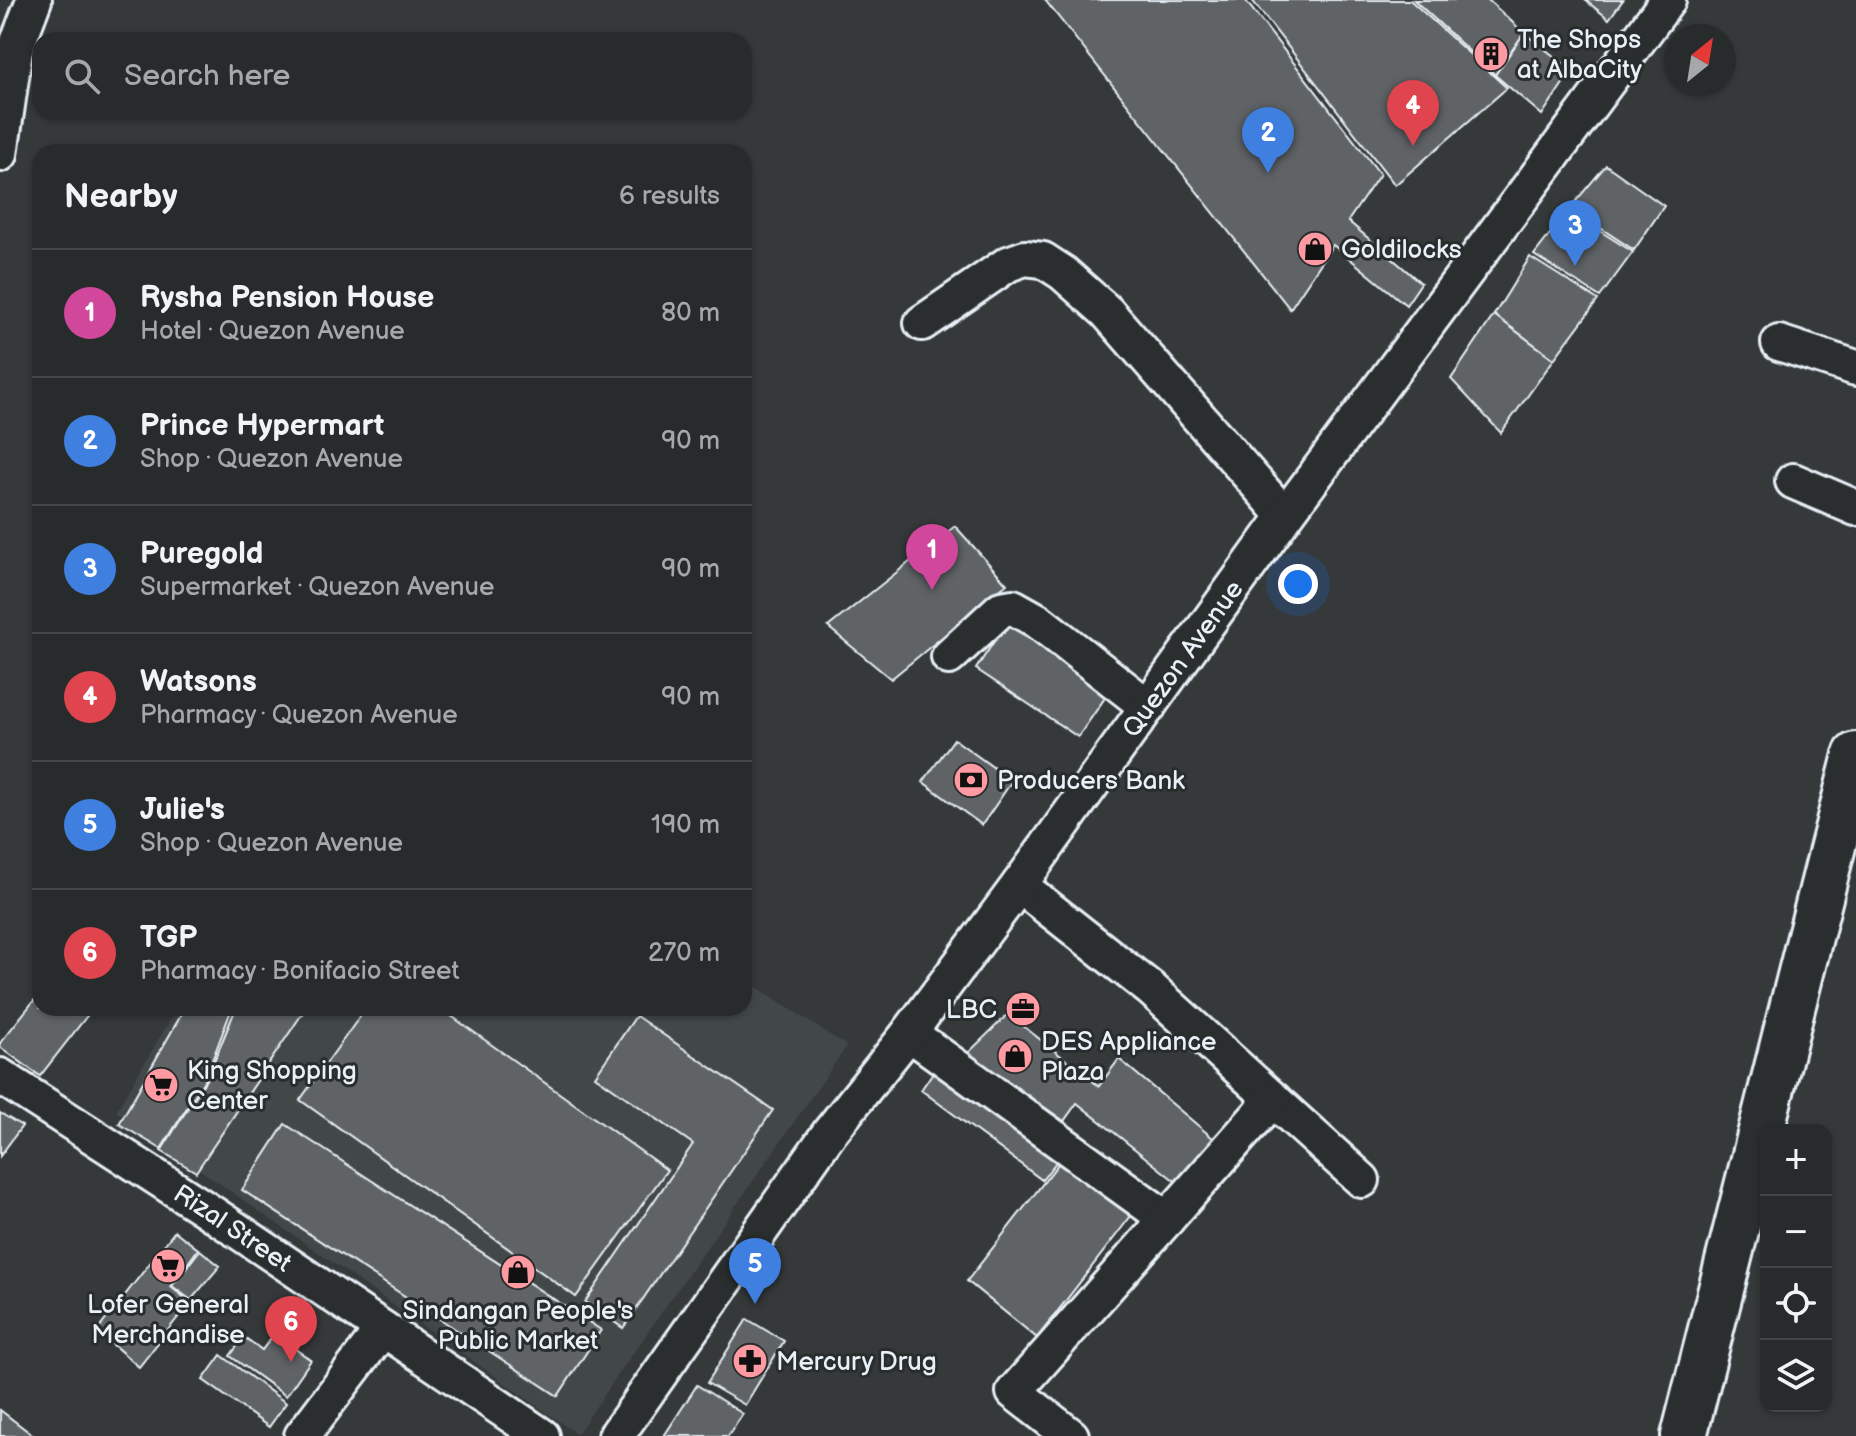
<!DOCTYPE html>
<meta charset="utf-8">
<style>
body{margin:0;font-family:"Balsamiq Sans",sans-serif;background:#303334;color:#f1f3f6}
.controls{position:absolute;right:24px;bottom:24px;display:grid;overflow:hidden;border-radius:16px;box-shadow:0 2px 6px #0004}
.controls button{width:72px;height:72px;display:grid;place-items:center;padding:0;border:0;border-bottom:2px solid #444748;background:#282b2c;color:#f1f3f6;font:40px sans-serif}
.compass{position:absolute;left:1664px;top:24px;width:72px;height:72px;border-radius:50%;background:#282b2c;box-shadow:0 2px 6px #0004;rotate:30deg}
.you{position:absolute;left:1298px;top:584px;width:28px;height:28px;margin:-20px;border:6px solid #fff;border-radius:50%;background:#1a73e8;box-shadow:0 0 0 12px #1a73e833}
.badge{display:grid;place-items:center;width:52px;height:52px;border-radius:50%;background:#8c9099;color:#fff;font-size:26px;font-weight:700}
.pin{position:absolute;translate:-50% -66px;filter:drop-shadow(0 2px 4px #0008)}
.pin::after{content:'';position:absolute;top:42px;width:28px;height:24px;background:inherit;clip-path:polygon(0 0,100% 0,50% 100%)}
.list{margin:0;padding:0;list-style:none}
h2{display:flex;justify-content:space-between;align-items:center;height:104px;margin:0;padding:0 32px;font-size:34px}
h2 small{font-size:26px;font-weight:400;color:#a5a7a9}
.list li{display:grid;grid-template-columns:52px 1fr auto;gap:24px;align-items:center;box-sizing:border-box;height:128px;padding:0 32px;border-top:2px solid #444748}
.list b{display:block;font-size:30px;white-space:nowrap}
.list p{margin:0;font-size:26px;white-space:nowrap;color:#a5a7a9}
.list em{font-size:26px;font-style:normal;color:#a5a7a9}
.icon{flex:none;width:44px;height:44px;fill:none;stroke:currentColor;stroke-width:2;stroke-linecap:round;stroke-linejoin:round}
.map{position:relative;flex:none;width:1856px;height:1436px;overflow:hidden}
.search{position:absolute;background:#282b2c;box-shadow:0 2px 6px #0004;left:32px;top:32px;width:720px;height:88px;display:flex;align-items:center;gap:20px;box-sizing:border-box;padding:0 28px;border-radius:24px;color:#a5a7a9;font-size:30px}
.panel{position:absolute;background:#282b2c;box-shadow:0 2px 6px #0004;left:32px;top:144px;width:720px;height:872px;border-radius:24px}
.map>svg:first-child{display:block}
.built{fill:#424647}
.building{fill:#5f6365;stroke:#e8f1f8;stroke-width:2}
.lines{fill:none;stroke-linecap:round;stroke-linejoin:round}
.minor-casing{stroke:#e8f1f8;stroke-width:40}
.highway-casing{stroke:#e8f1f8;stroke-width:50}
.minor{stroke:#2a2d2e;stroke-width:34}
.highway{stroke:#2a2d2e;stroke-width:44}
.labels{text-anchor:middle;stroke-width:6;stroke-linejoin:round;paint-order:stroke}
.poi-label{font-size:26px;fill:#e8f1f8;stroke:#2a2d2e;text-anchor:start}
.street-label{font-size:26px;fill:#e8f1f8;stroke:#2a2d2e}
</style>
<div class="map">
<svg width="1856" height="1436" viewBox="0 0 1856 1436">
<rect width="100%" height="100%" fill="#35393a"/>
<filter id="ink" filterUnits="userSpaceOnUse"><feTurbulence type="fractalNoise" baseFrequency=".0125" numOctaves="2"/><feDisplacementMap in="SourceGraphic" scale="16" xChannelSelector="R" yChannelSelector="G"/><feConvolveMatrix kernelMatrix="1 2 1 2 8 2 1 2 1" color-interpolation-filters="sRGB"/></filter>
<g filter="url(#ink)">
<!-- built -->
<polygon class="built" points="744,979 847,1046 577,1434 116,1111 177,1008 744,1008"/>
<!-- building -->
<g class="building">
<polygon points="1045,0 1245,0 1380,174 1348,221 1421,283 1406,305 1333,245 1290,309"/>
<polygon points="1252,0 1410,0 1507,88 1395,185"/>
<polygon points="1414,0 1488,0 1524,33 1495,75"/>
<polygon points="1585,0 1623,0 1609,19"/>
<polygon points="1524,33 1572,70 1542,115 1495,75"/>
<polygon points="1606,165 1664,206 1634,250 1570,208"/>
<polygon points="1568,211 1633,252 1600,297 1534,255"/>
<polygon points="1530,257 1598,300 1554,359 1494,315"/>
<polygon points="1494,315 1554,359 1501,433 1451,379"/>
<polygon points="955,526 1007,584 891,679 828,627"/>
<polygon points="1008,620 1111,689 1078,737 976,669"/>
<polygon points="954,739 1012,781 982,825 923,782"/>
<polygon points="40,993 40,1008 85,1008 90,1012 40,1076 0,1047 0,1043"/>
<polygon points="185,1008 232,1008 205,1079 161,1149 119,1124"/>
<polygon points="236,1008 306,1008 196,1172 161,1151 207,1078"/>
<polygon points="366,1008 440,1008 667,1170 576,1297 300,1100"/>
<polygon points="1008,1014 1099,1086 1119,1059 1220,1144 1180,1185 1077,1103 1064,1121 967,1054"/>
<polygon points="636,1016 773,1110 623,1328 585,1302 693,1144 595,1076"/>
<polygon points="940,1062 1060,1157 1042,1180 921,1090"/>
<polygon points="0,1113 22,1126 0,1156"/>
<polygon points="285,1124 601,1330 558,1396 242,1190"/>
<polygon points="1062,1159 1134,1212 1037,1338 967,1281"/>
<polygon points="175,1231 198,1249 171,1287 190,1302 139,1367 97,1331"/>
<polygon points="200,1250 220,1266 191,1300 172,1286"/>
<polygon points="747,1319 784,1341 745,1405 707,1383"/>
<polygon points="274,1334 311,1360 286,1396 230,1356 244,1337 262,1350"/>
<polygon points="221,1355 286,1403 269,1427 203,1380"/>
<polygon points="697,1385 743,1414 728,1436 664,1436"/>
<polygon points="0,1410 34,1436 0,1436"/>
</g>
<g class="lines">
<defs>
<g id="minor">
<polyline points="0,154 15,50 34,0"/>
<polyline points="922,323 1008,264 1025,258 1043,260 1063,273 1107,312 1285,516"/>
<polyline points="1779,343 1856,368"/>
<polyline points="1793,481 1856,508"/>
<polyline points="949,657 1001,609 1013,607 1038,621 1148,707"/>
<polyline points="1019,885 1151,989 1362,1180"/>
<polyline points="909,1033 1167,1219"/>
<path id="s1" d="M0 1076 207 1210 542 1436"/>
<polyline points="302,1436 383,1329"/>
<path id="s2" d="M616 1436 830 1132 909 1033 1019 885 1285 516 1668 0"/>
<polyline points="1071,1436 1014,1392 1273,1099"/>
</g>
<polyline id="highway" points="1684,1436 1856,755"/>
</defs>
<!-- minor casing -->
<use href="#minor" class="minor-casing"/>
<!-- highway casing -->
<use href="#highway" class="highway-casing"/>
<!-- minor -->
<use href="#minor" class="minor"/>
<!-- highway -->
<use href="#highway" class="highway"/>
</g>
</g>
<!-- icons -->
<defs>
<symbol id="building-disc" viewBox="-11 -11 22 22"><circle r="9.5" fill="#ff9aa2" stroke="#2a2d2e"/><path d="M-4-6H4V6H1V3H-1V6H-4ZM-2.5-4.3h1.7v1.8h-1.7ZM.8-4.3h1.7v1.8H.8ZM-2.5-1h1.7V.8h-1.7ZM.8-1h1.7V.8H.8Z" fill="#111"/></symbol>
<symbol id="shop-disc" viewBox="-11 -11 22 22"><circle r="9.5" fill="#ff9aa2" stroke="#2a2d2e"/><path d="M-5-2.5h2.3a2.7 3.5 0 0 1 5.4 0H5L5.5 6h-11ZM-1.5-2.5h3a1.5 2.3 0 0 0-3 0Z" fill="#111"/></symbol>
<symbol id="bank-disc" viewBox="-11 -11 22 22"><circle r="9.5" fill="#ff9aa2" stroke="#2a2d2e"/><path d="M-6-4H6V4H-6ZM0-2.3a2.3 2.3 0 1 0 0 4.6a2.3 2.3 0 1 0 0-4.6Z" fill="#111"/></symbol>
<symbol id="office-disc" viewBox="-11 -11 22 22"><circle r="9.5" fill="#ff9aa2" stroke="#2a2d2e"/><path d="M-6-3h4V-5.5h4V-3h4V5H-6ZM-1-4.5V-3h2v-1.5ZM-6 0V1H6V0Z" fill="#111"/></symbol>
<symbol id="supermarket-disc" viewBox="-11 -11 22 22"><circle r="9.5" fill="#ff9aa2" stroke="#2a2d2e"/><path d="M-6-5.5h2.5l.6 2H6L4.5 2H-2.5L-4.4-4H-6ZM-1.5 3.2a1.3 1.3 0 1 0 .1 0ZM3 3.2a1.3 1.3 0 1 0 .1 0Z" fill="#111"/></symbol>
<symbol id="pharmacy-disc" viewBox="-11 -11 22 22"><circle r="9.5" fill="#ff9aa2" stroke="#2a2d2e"/><path d="M-2-6h4v4h4v4h-4v4h-4v-4h-4v-4h4Z" fill="#111"/></symbol>
</defs>
<g fill-rule="evenodd">
<use href="#building-disc" x="1471" y="34" width="40" height="40"/>
<use href="#shop-disc" x="1295" y="229" width="40" height="40"/>
<use href="#bank-disc" x="951" y="760" width="40" height="40"/>
<use href="#office-disc" x="1003" y="989" width="40" height="40"/>
<use href="#shop-disc" x="995" y="1036" width="40" height="40"/>
<use href="#supermarket-disc" x="141" y="1065" width="40" height="40"/>
<use href="#supermarket-disc" x="148" y="1246" width="40" height="40"/>
<use href="#shop-disc" x="498" y="1252" width="40" height="40"/>
<use href="#pharmacy-disc" x="730" y="1341" width="40" height="40"/>
</g>
<g class="labels">
<!-- poi labels -->
<g class="poi-label">
<text x="1517" y="48">The Shops<tspan x="1517" dy="30">at AlbaCity</tspan></text>
<text x="1341" y="258">Goldilocks</text>
<text x="997" y="789">Producers Bank</text>
<text x="997" y="1018" text-anchor="end">LBC</text>
<text x="1041" y="1050">DES Appliance<tspan x="1041" dy="30">Plaza</tspan></text>
<text x="187" y="1079">King Shopping<tspan x="187" dy="30">Center</tspan></text>
<text x="168" y="1313" text-anchor="middle">Lofer General<tspan x="168" dy="30">Merchandise</tspan></text>
<text x="518" y="1319" text-anchor="middle">Sindangan People's<tspan x="518" dy="30">Public Market</tspan></text>
<text x="776" y="1370">Mercury Drug</text>
</g>
<!-- street labels -->
<g class="street-label">
<text dy="9" stroke="none"><textPath href="#s2" startOffset="962">Quezon Avenue</textPath></text>
<text dy="9" stroke="none"><textPath href="#s1" startOffset="278">Rizal Street</textPath></text>
</g>
</g>
</svg>
<div class="controls">
<button>+</button>
<button>−</button>
<button><svg class="icon" aria-label="locate" viewBox="0 0 24 24"><circle cx="12" cy="12" r="6"/><path d="M12 2v4M12 18v4M2 12h4M18 12h4"/></svg></button>
<button><svg class="icon" aria-label="layers" viewBox="0 0 24 24"><path d="M12 4l9 5-9 5-9-5zM3 14l9 5 9-5"/></svg></button>
</div>
<svg class="compass" viewBox="-18 -18 36 36"><path d="M0-13l5 13h-10z" fill="#e53935"/><path d="M0 13l5-13h-10z" fill="#a5a7a9"/></svg>
<div class="you"></div>
<div class="pin badge" style="left:932px;top:590px;background:#d1479c">1</div>
<div class="pin badge" style="left:1268px;top:173px;background:#3f7fe0">2</div>
<div class="pin badge" style="left:1575px;top:266px;background:#3f7fe0">3</div>
<div class="pin badge" style="left:1413px;top:146px;background:#e0444e">4</div>
<div class="pin badge" style="left:755px;top:1304px;background:#3f7fe0">5</div>
<div class="pin badge" style="left:291px;top:1362px;background:#e0444e">6</div>
<div class="search"><svg class="icon" aria-label="search" viewBox="0 0 24 24"><circle cx="10" cy="10" r="6"/><path d="M15 15l6 6"/></svg>Search here</div>
<section class="panel">
<h2>Nearby<small>6 results</small></h2>
<ul class="list">
<li><span class="badge" style="background:#d1479c">1</span><div><b>Rysha Pension House</b><p>Hotel · Quezon Avenue</p></div><em>80 m</em></li>
<li><span class="badge" style="background:#3f7fe0">2</span><div><b>Prince Hypermart</b><p>Shop · Quezon Avenue</p></div><em>90 m</em></li>
<li><span class="badge" style="background:#3f7fe0">3</span><div><b>Puregold</b><p>Supermarket · Quezon Avenue</p></div><em>90 m</em></li>
<li><span class="badge" style="background:#e0444e">4</span><div><b>Watsons</b><p>Pharmacy · Quezon Avenue</p></div><em>90 m</em></li>
<li><span class="badge" style="background:#3f7fe0">5</span><div><b>Julie's</b><p>Shop · Quezon Avenue</p></div><em>190 m</em></li>
<li><span class="badge" style="background:#e0444e">6</span><div><b>TGP</b><p>Pharmacy · Bonifacio Street</p></div><em>270 m</em></li>
</ul>
</section>
</div>
